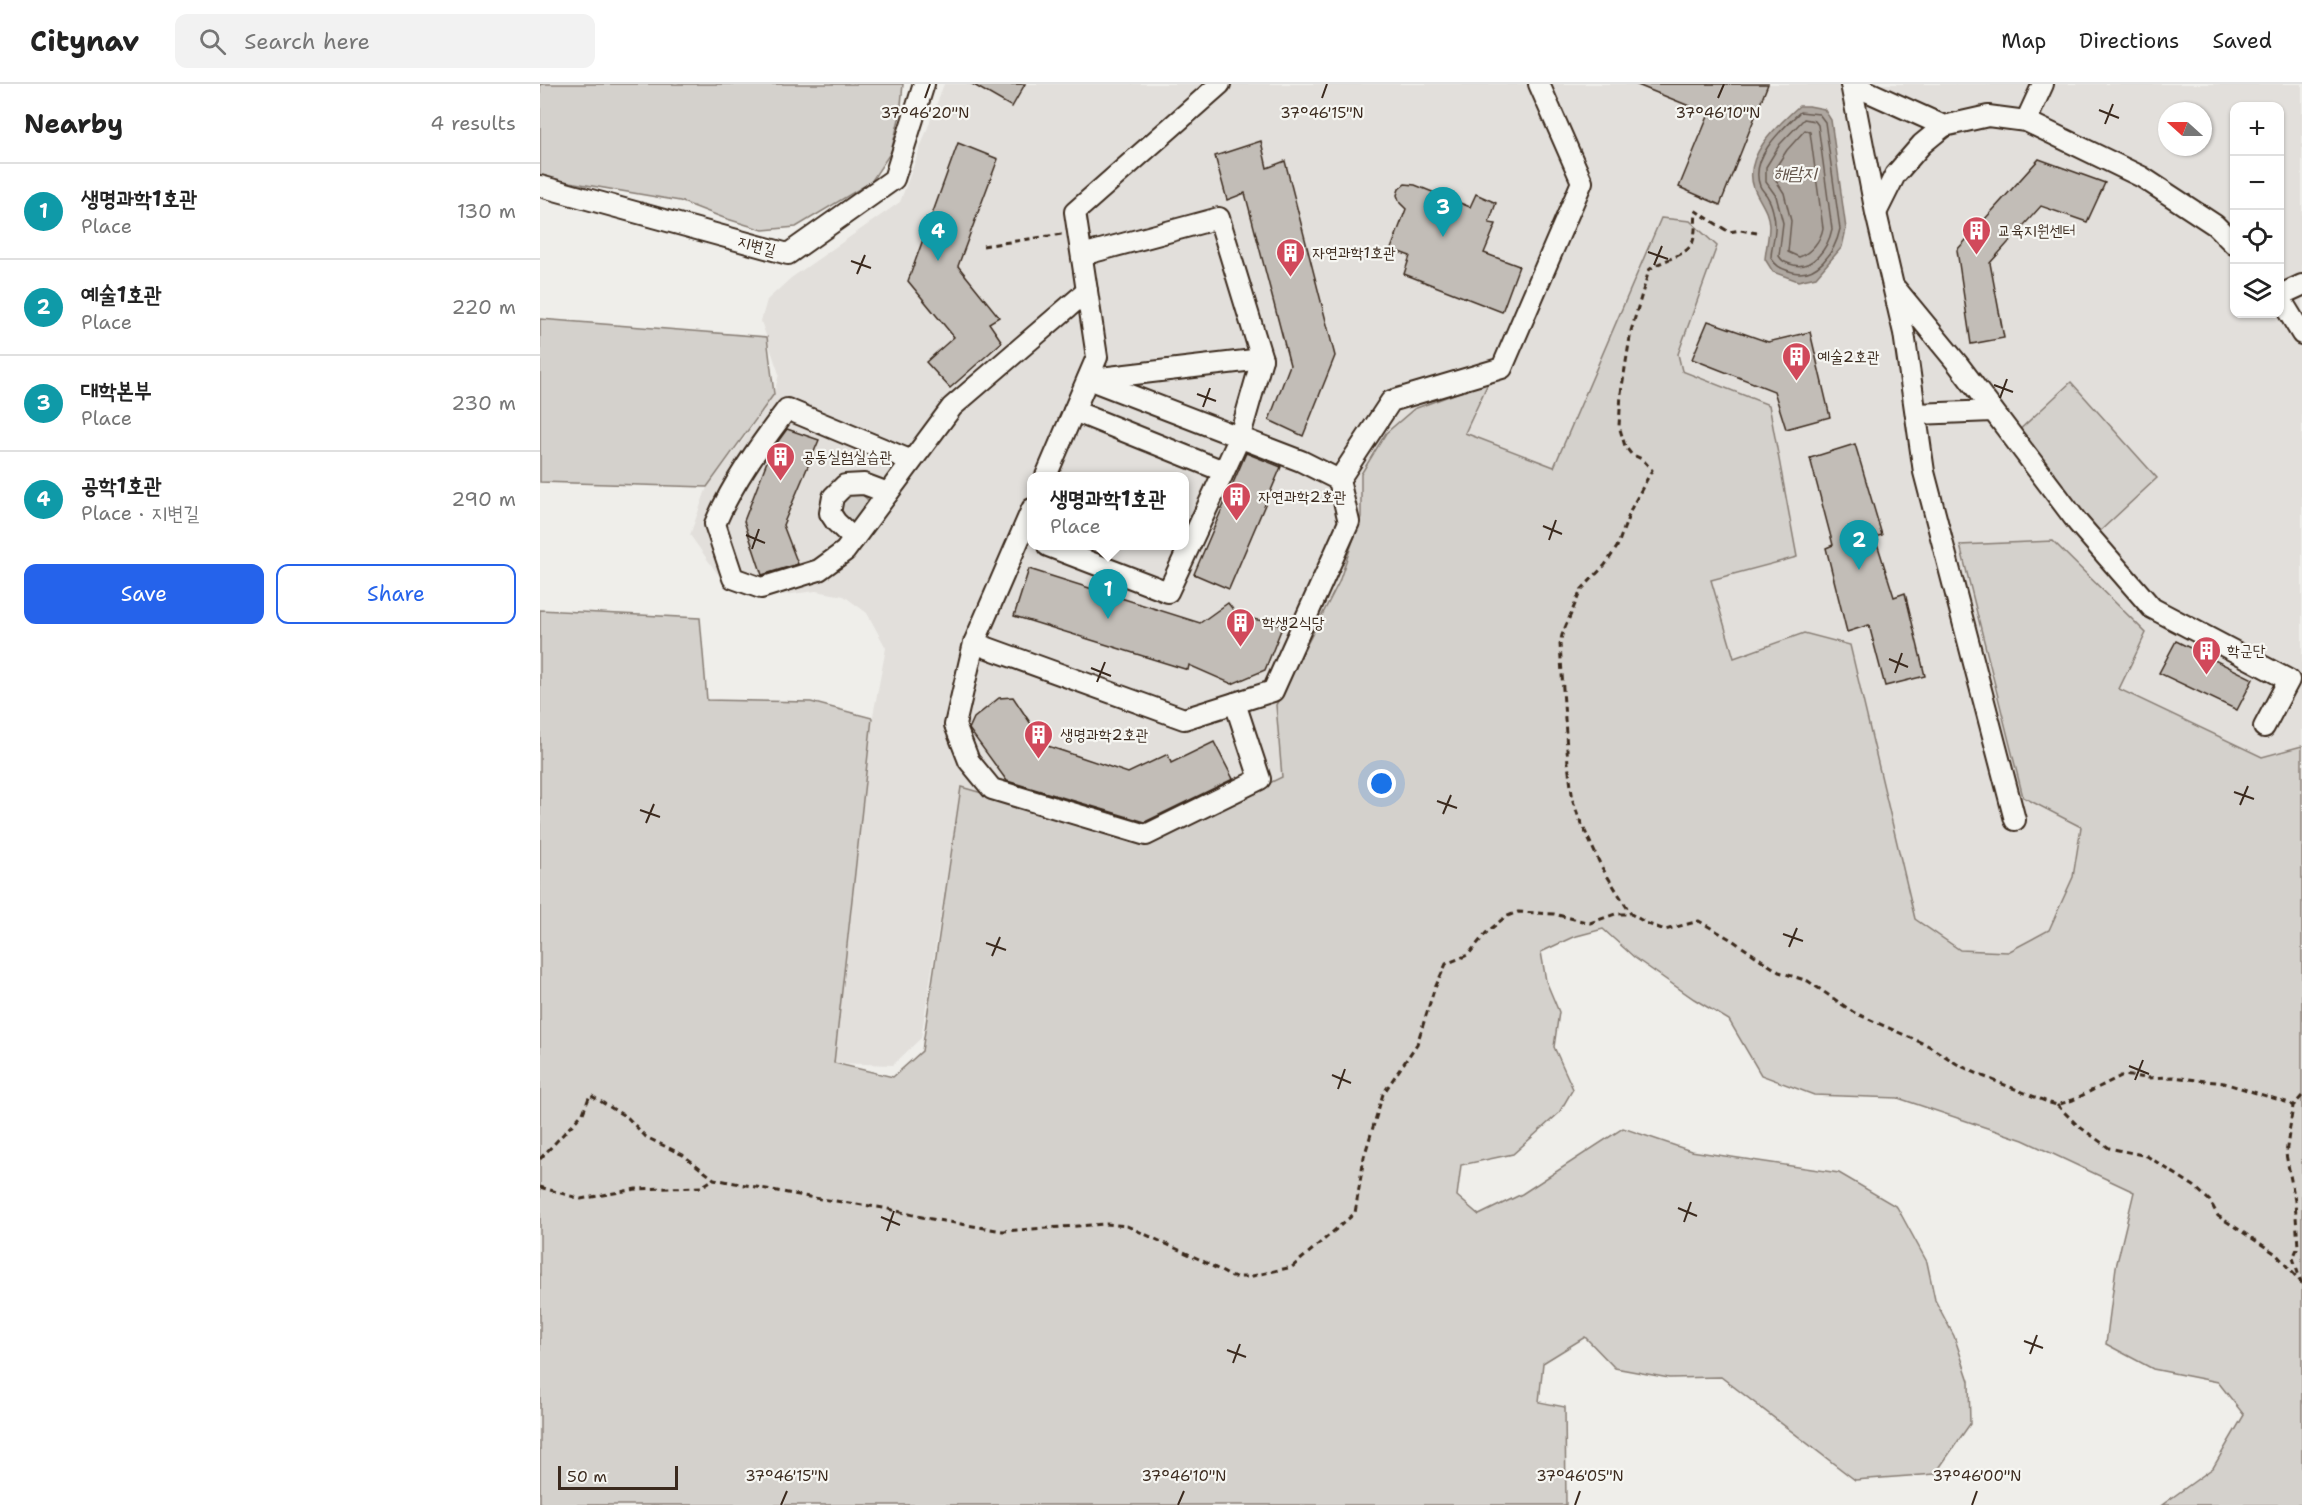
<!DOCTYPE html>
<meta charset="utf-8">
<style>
body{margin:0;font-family:"Shantell Sans","Poor Story",sans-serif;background:#f2f2f2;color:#222}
.controls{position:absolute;right:18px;top:18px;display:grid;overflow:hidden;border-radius:12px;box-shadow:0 2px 4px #0004}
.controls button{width:54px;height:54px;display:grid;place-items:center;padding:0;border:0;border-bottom:2px solid #e0e0e0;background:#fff;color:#222;font:30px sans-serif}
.compass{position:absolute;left:1618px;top:18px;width:54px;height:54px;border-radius:50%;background:#fff;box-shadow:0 2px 4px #0004;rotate:291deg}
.scale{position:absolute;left:18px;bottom:15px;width:120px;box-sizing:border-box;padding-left:6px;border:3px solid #3b2a1e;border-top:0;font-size:16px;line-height:21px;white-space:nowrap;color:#3b2a1e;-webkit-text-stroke:4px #f6f6f2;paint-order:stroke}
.you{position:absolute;left:842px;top:700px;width:21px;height:21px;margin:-15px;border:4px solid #fff;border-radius:50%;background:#1a73e8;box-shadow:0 0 0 9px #1a73e833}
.badge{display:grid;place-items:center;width:39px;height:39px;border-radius:50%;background:#2563eb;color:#fff;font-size:20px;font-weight:700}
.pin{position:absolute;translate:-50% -50px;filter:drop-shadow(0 2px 3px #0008)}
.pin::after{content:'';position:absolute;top:32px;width:21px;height:18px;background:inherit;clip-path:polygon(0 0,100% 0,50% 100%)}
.popup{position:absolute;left:487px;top:388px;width:162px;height:78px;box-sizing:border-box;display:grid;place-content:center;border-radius:12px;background:#fff;filter:drop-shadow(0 2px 4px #0005);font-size:20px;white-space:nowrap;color:#767676}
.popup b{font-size:22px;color:#222}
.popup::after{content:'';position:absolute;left:50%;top:100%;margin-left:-12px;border:12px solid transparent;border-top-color:#fff}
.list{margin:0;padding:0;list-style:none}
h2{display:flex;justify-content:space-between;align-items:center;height:78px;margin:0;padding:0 24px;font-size:26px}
h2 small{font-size:20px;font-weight:400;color:#767676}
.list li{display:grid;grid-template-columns:39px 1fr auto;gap:18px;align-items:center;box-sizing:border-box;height:96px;padding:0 24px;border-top:2px solid #e0e0e0}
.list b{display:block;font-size:22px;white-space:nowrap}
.list p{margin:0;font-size:20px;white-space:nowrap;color:#767676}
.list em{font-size:20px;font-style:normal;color:#767676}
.actions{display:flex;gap:12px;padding:18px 24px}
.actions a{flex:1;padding:14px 0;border:2px solid #2563eb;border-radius:12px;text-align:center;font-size:21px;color:#2563eb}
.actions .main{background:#2563eb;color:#fff}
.icon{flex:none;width:33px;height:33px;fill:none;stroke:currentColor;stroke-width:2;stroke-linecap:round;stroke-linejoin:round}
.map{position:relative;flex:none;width:1762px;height:1421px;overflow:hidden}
header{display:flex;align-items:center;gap:36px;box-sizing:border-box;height:84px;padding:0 30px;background:#fff;border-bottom:2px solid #e0e0e0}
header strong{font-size:28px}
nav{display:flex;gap:33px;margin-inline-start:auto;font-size:21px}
.search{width:420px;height:54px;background:#f2f2f2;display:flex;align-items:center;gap:15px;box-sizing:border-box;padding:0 21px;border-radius:12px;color:#767676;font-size:22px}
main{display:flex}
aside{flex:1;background:#fff}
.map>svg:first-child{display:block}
.built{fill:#e2dfdb;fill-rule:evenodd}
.green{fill:#d4d1cc;stroke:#887e75;stroke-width:1.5}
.water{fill:#afa8a1;stroke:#81766d;stroke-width:1.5}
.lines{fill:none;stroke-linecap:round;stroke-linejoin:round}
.shore{stroke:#695c52;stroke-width:1.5}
.building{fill:#c2bdb7;stroke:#3b2a1e;stroke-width:1.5}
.minor-casing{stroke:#3b2a1e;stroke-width:24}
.path{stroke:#3b2a1e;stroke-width:3;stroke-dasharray:6 4.5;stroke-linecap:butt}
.minor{stroke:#f6f6f2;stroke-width:20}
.ticks{fill:none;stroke:#3b2a1e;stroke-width:2}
.labels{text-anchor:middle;stroke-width:4.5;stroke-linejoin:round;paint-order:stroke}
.poi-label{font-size:16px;fill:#3b2a1e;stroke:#f6f6f2;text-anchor:start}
.street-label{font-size:16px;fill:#3b2a1e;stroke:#f6f6f2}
.water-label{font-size:18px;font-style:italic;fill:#64564c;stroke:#f6f6f2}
.ticks-label{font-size:15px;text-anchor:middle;fill:#3b2a1e;stroke:#f6f6f2;stroke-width:4.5;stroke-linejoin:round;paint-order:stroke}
</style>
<header>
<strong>Citynav</strong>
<div class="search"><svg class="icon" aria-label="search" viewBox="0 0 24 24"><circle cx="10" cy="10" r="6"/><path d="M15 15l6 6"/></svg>Search here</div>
<nav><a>Map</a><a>Directions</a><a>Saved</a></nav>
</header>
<main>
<aside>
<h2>Nearby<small>4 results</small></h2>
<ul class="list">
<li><span class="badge" style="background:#0f9aa8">1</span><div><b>생명과학1호관</b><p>Place</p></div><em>130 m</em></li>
<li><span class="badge" style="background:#0f9aa8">2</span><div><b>예술1호관</b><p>Place</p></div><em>220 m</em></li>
<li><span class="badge" style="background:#0f9aa8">3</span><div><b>대학본부</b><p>Place</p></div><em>230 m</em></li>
<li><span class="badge" style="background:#0f9aa8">4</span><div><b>공학1호관</b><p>Place · 지변길</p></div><em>290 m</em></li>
</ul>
<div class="actions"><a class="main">Save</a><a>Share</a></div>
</aside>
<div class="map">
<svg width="1762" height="1421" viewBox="0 0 1762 1421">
<rect width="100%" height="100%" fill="#efeeea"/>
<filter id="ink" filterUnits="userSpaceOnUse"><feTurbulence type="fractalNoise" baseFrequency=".0167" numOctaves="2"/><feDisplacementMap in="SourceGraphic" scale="12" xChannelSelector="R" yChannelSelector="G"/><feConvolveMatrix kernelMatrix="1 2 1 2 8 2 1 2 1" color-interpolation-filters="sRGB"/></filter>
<g filter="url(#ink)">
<!-- built -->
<path class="built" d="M404 0H1762V889L1533 793 1509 846 1468 868 1420 866 1375 834 1264 549 1194 575 1171 496 1257 473 1229 321 1142 287 1138 270 1177 163 1120 135 1014 383 924 349 948 298 821 390V433L799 498 736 621 743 693 610 757 421 703 381 954 353 981 294 979 316 720 346 564 327 529 304 512 276 507 243 511 196 506 177 489 150 451 167 403 203 356 234 310 239 290 221 237 227 216 251 194 360 118ZM1694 22H1740V230H1694ZM1627 27H1663V63H1627ZM492 392H644V462H492Z"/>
<!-- green -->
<g class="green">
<polygon points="0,0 363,0 360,31 351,68 331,98 256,143 223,146 184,134 140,117 0,93"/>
<polygon points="1121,134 1150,137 1177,162 1138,270 1142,287 1229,321 1257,473 1171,496 1194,574 1264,549 1310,561 1375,835 1420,866 1468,868 1509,846 1533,793 1541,743 1483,713 1420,461 1513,457 1606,549 1579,605 1722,673 1762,662 1762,1421 1622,1421 1673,1384 1704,1331 1678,1298 1613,1285 1566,1260 1576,1183 1594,1108 1483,1056 1358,1014 1274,1011 1221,991 1189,936 1154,915 1095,874 1063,845 1033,853 1001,868 1006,897 1019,928 1014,963 1033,1005 1019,1029 973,1070 921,1081 917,1112 939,1131 982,1110 1083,1044 1151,1067 1299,1089 1357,1123 1387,1178 1395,1216 1414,1252 1429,1297 1430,1340 1395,1390 1315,1396 1181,1293 1129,1294 1075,1284 1045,1253 1003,1279 999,1318 1025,1323 1026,1421 0,1421 0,526 160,534 167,616 271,618 332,634 294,979 353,993 382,967 421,703 610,757 742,693 736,621 799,498 821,433 821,390 846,349 874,325 949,297 925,349 1014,383"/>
<polygon points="0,235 227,253 234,310 167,403 0,398"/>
<polygon points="1531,298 1617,394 1558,449 1475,350"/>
<polygon points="320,409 327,415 329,420 316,438 310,438 302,432 301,418 307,411"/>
</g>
<!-- water -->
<path class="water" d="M1259 22H1269L1284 25 1291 36 1306 145 1302 163 1276 193 1258 197 1233 188 1225 175C1226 164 1229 153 1229 142 1229 127 1219 117 1214 104 1202 72 1238 41 1259 22Z"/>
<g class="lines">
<!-- shore -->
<g class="shore">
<path d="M1260 28 1279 30 1285 38 1300 145C1295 168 1276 197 1249 187 1240 184 1236 182 1231 174 1231 163 1236 152 1235 141 1235 134 1232 120 1228 114 1226 109 1222 107 1220 102 1209 74 1242 45 1260 28Z"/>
<path d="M1264 35 1275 37 1278 41 1292 145C1288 164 1272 188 1250 180 1244 178 1242 177 1239 172L1243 139 1236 112 1226 98V83L1240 60Z"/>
<path d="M1265 46 1270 48 1283 144C1281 156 1271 169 1259 173L1248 168 1251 137 1244 109 1235 95 1234 86 1247 66Z"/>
</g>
</g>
<!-- building -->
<g class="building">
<polygon points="432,0 485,0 472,23"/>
<polygon points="1095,0 1228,0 1180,121 1139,103 1169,30"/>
<polygon points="721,57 727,84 745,77 795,272 763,352 729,336 750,281 705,109 687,116 675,72"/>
<polygon points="418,59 458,75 418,182 459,233 449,239 462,258 410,304 386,278 414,253 368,197"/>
<polygon points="1499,75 1565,99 1547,138 1501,122 1450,179 1464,254 1431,260 1417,166"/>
<polygon points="865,100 875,101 930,123 936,110 956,119 949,139 956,140 944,169 979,182 962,228 864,190 870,172 851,165 866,125 860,119 857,111 859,105"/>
<polygon points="1168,237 1228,258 1270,248 1290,333 1246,345 1234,307 1152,275"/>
<polygon points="247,345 279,356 243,441 258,480 222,491 204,437 231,367"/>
<polygon points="1315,360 1342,451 1335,453 1354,513 1365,509 1385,592 1345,602 1329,541 1307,548 1286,464 1293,461 1270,374"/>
<polygon points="706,369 741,383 689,505 654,490"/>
<polygon points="489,485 660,539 688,519 698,532 743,541 725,586 692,600 649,581 648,586 474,532"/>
<polygon points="1636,557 1713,595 1697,626 1619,589"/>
<polygon points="473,613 505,661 588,689 628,670 631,679 674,658 693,695 605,738 467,697 429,645 434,634 459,614"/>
</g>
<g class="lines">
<defs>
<g id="minor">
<polyline points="1311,0 1336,129 1364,249 1384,388 1475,736"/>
<polyline points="1311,0 1404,42 1448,32 1486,37 1602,93 1675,141 1694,160"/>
<polyline points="1486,37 1503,0"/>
<polyline points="0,102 248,170 354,95 384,0"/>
<polyline points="1336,129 1355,91 1382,60 1404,42"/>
<polyline points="1357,206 1417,279 1538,439 1612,524 1749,596 1724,643"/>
<polyline points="1740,211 1762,201"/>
<polyline points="1740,214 1762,250"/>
<polyline points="552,295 722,275"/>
<polyline points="534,327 683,387"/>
<polyline points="1376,330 1453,327"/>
<path d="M372 377 247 325C219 362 193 398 175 440L193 494 221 504 279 486 305 467 412 323 547 207"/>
<polyline points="506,392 557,273 535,128 680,0"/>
<polyline points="799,396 851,317 962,284 1042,98 999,0"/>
<polyline points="492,425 434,559 644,635 733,607 809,438 799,396 761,377 548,295"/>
<polyline points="314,455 296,438 290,429 293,413 305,401 324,400 348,409"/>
<polyline points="508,462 628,508 699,355 722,275 679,134 542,171"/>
<polyline points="434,559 415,641 429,677 452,705 606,751 720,695 695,619"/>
</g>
</defs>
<!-- minor casing -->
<use href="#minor" class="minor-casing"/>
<!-- path -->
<g class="path">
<path d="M1217 149 1200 146 1189 148 1156 127C1155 136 1156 148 1153 157 1148 173 1121 175 1109 186L1091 247 1081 309 1079 342 1085 362 1091 370 1102 375 1112 386 1092 423 1077 463 1065 481 1041 506 1022 551 1020 560 1028 680 1033 717 1039 734 1061 782 1091 830 1108 840 1125 846 1159 837 1192 856 1239 888 1268 897 1313 928 1389 962 1417 980 1440 991 1510 1019 1517 1021 1533 1016 1583 991 1607 994 1632 993 1684 999 1749 1019 1753 1022"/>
<polyline points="443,162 522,150"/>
<polyline points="1762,1012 1753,1022 1746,1070 1755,1117 1758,1163 1753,1174 1762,1201"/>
<polyline points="1517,1021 1537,1041 1569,1064 1607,1072 1654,1102 1670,1117 1678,1132 1736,1170 1761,1198"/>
<polyline points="0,1075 43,1029 50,1011 88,1034 106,1053 143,1071 174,1095 274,1114 344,1124 386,1134 463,1147 566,1140 587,1142 659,1175 692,1193 708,1193 752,1183 815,1129 824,1073 843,1010 877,960 894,906 906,880 928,871 946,849 965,833 978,828 1014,830 1050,839 1075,830 1091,830"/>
<polyline points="0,1103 41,1115 96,1105 161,1103 174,1095"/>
</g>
<!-- minor -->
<use href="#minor" class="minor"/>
</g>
</g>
<!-- ticks -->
<path class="ticks" d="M385 14 390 0M782 14 787 0M1178 14 1184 0M1559 26 1579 34M1565 40 1573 20M1108 168 1128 175M311 177 331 184M1114 181 1122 162M317 190 325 171M1454 301 1473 308M657 310 676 317M1460 314 1467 295M663 323 670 304M1003 442 1022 450M206 451 225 459M1009 456 1016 436M212 465 219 445M1349 575 1368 583M551 584 571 592M1355 589 1362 569M557 598 565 578M1694 708 1714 715M897 717 917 724M1700 721 1708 702M100 726 120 733M903 730 911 711M106 739 114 720M1243 850 1263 857M446 859 466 866M1249 863 1257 844M452 872 460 853M1589 982 1609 990M792 991 811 999M1595 996 1603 976M798 1005 805 985M1138 1124 1157 1132M341 1133 360 1141M1144 1138 1151 1118M347 1147 354 1127M1484 1257 1503 1264M687 1266 706 1273M1490 1270 1497 1251M693 1279 700 1260M241 1421 247 1407M638 1421 644 1407M1035 1421 1040 1407M1432 1421 1437 1407"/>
<!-- icons -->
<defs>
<symbol id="building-pin" viewBox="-11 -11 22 30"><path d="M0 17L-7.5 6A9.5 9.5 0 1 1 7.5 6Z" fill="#d1495b" stroke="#f6f6f2"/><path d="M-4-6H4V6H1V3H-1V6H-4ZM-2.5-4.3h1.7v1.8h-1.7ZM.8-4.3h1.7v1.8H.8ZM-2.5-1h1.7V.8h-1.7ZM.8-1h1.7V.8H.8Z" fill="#fff"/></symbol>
</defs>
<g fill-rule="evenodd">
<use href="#building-pin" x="1420" y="130" width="33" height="45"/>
<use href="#building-pin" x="734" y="152" width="33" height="45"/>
<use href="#building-pin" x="1240" y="256" width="33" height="45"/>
<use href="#building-pin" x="224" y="356" width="33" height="45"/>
<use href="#building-pin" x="680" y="396" width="33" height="45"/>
<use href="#building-pin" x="684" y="522" width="33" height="45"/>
<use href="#building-pin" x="1650" y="550" width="33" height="45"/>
<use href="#building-pin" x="482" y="634" width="33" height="45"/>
</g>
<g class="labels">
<!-- poi labels -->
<g class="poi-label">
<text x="1458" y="152">교육지원센터</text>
<text x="772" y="174">자연과학1호관</text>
<text x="1277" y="278">예술2호관</text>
<text x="262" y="378">공동실험실습관</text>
<text x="718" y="418">자연과학2호관</text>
<text x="722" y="544">학생2식당</text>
<text x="1687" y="572">학군단</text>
<text x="520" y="656">생명과학2호관</text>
</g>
<!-- street labels -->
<g class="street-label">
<text transform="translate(217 161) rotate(15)" y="6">지변길</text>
</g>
<!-- water labels -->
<g class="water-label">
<text x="1255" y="95">해람지</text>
</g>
</g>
<g class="ticks-label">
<text x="385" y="34">37°46'20"N</text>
<text x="782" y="34">37°46'15"N</text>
<text x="1178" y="34">37°46'10"N</text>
<text x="247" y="1397">37°46'15"N</text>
<text x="644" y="1397">37°46'10"N</text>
<text x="1040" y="1397">37°46'05"N</text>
<text x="1437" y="1397">37°46'00"N</text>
</g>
</svg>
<div class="controls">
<button>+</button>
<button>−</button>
<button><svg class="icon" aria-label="locate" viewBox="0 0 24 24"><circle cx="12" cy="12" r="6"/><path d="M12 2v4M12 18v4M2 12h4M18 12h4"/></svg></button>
<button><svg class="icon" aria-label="layers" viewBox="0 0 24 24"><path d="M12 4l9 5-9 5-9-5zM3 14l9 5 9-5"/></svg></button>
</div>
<svg class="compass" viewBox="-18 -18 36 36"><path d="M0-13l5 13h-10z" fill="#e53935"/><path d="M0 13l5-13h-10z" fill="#767676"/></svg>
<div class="scale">50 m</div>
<div class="you"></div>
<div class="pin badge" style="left:568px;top:535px;background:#0f9aa8">1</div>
<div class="popup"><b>생명과학1호관</b>Place</div>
<div class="pin badge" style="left:1319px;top:486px;background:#0f9aa8">2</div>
<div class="pin badge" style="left:903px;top:153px;background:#0f9aa8">3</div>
<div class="pin badge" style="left:398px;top:177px;background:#0f9aa8">4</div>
</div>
</main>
